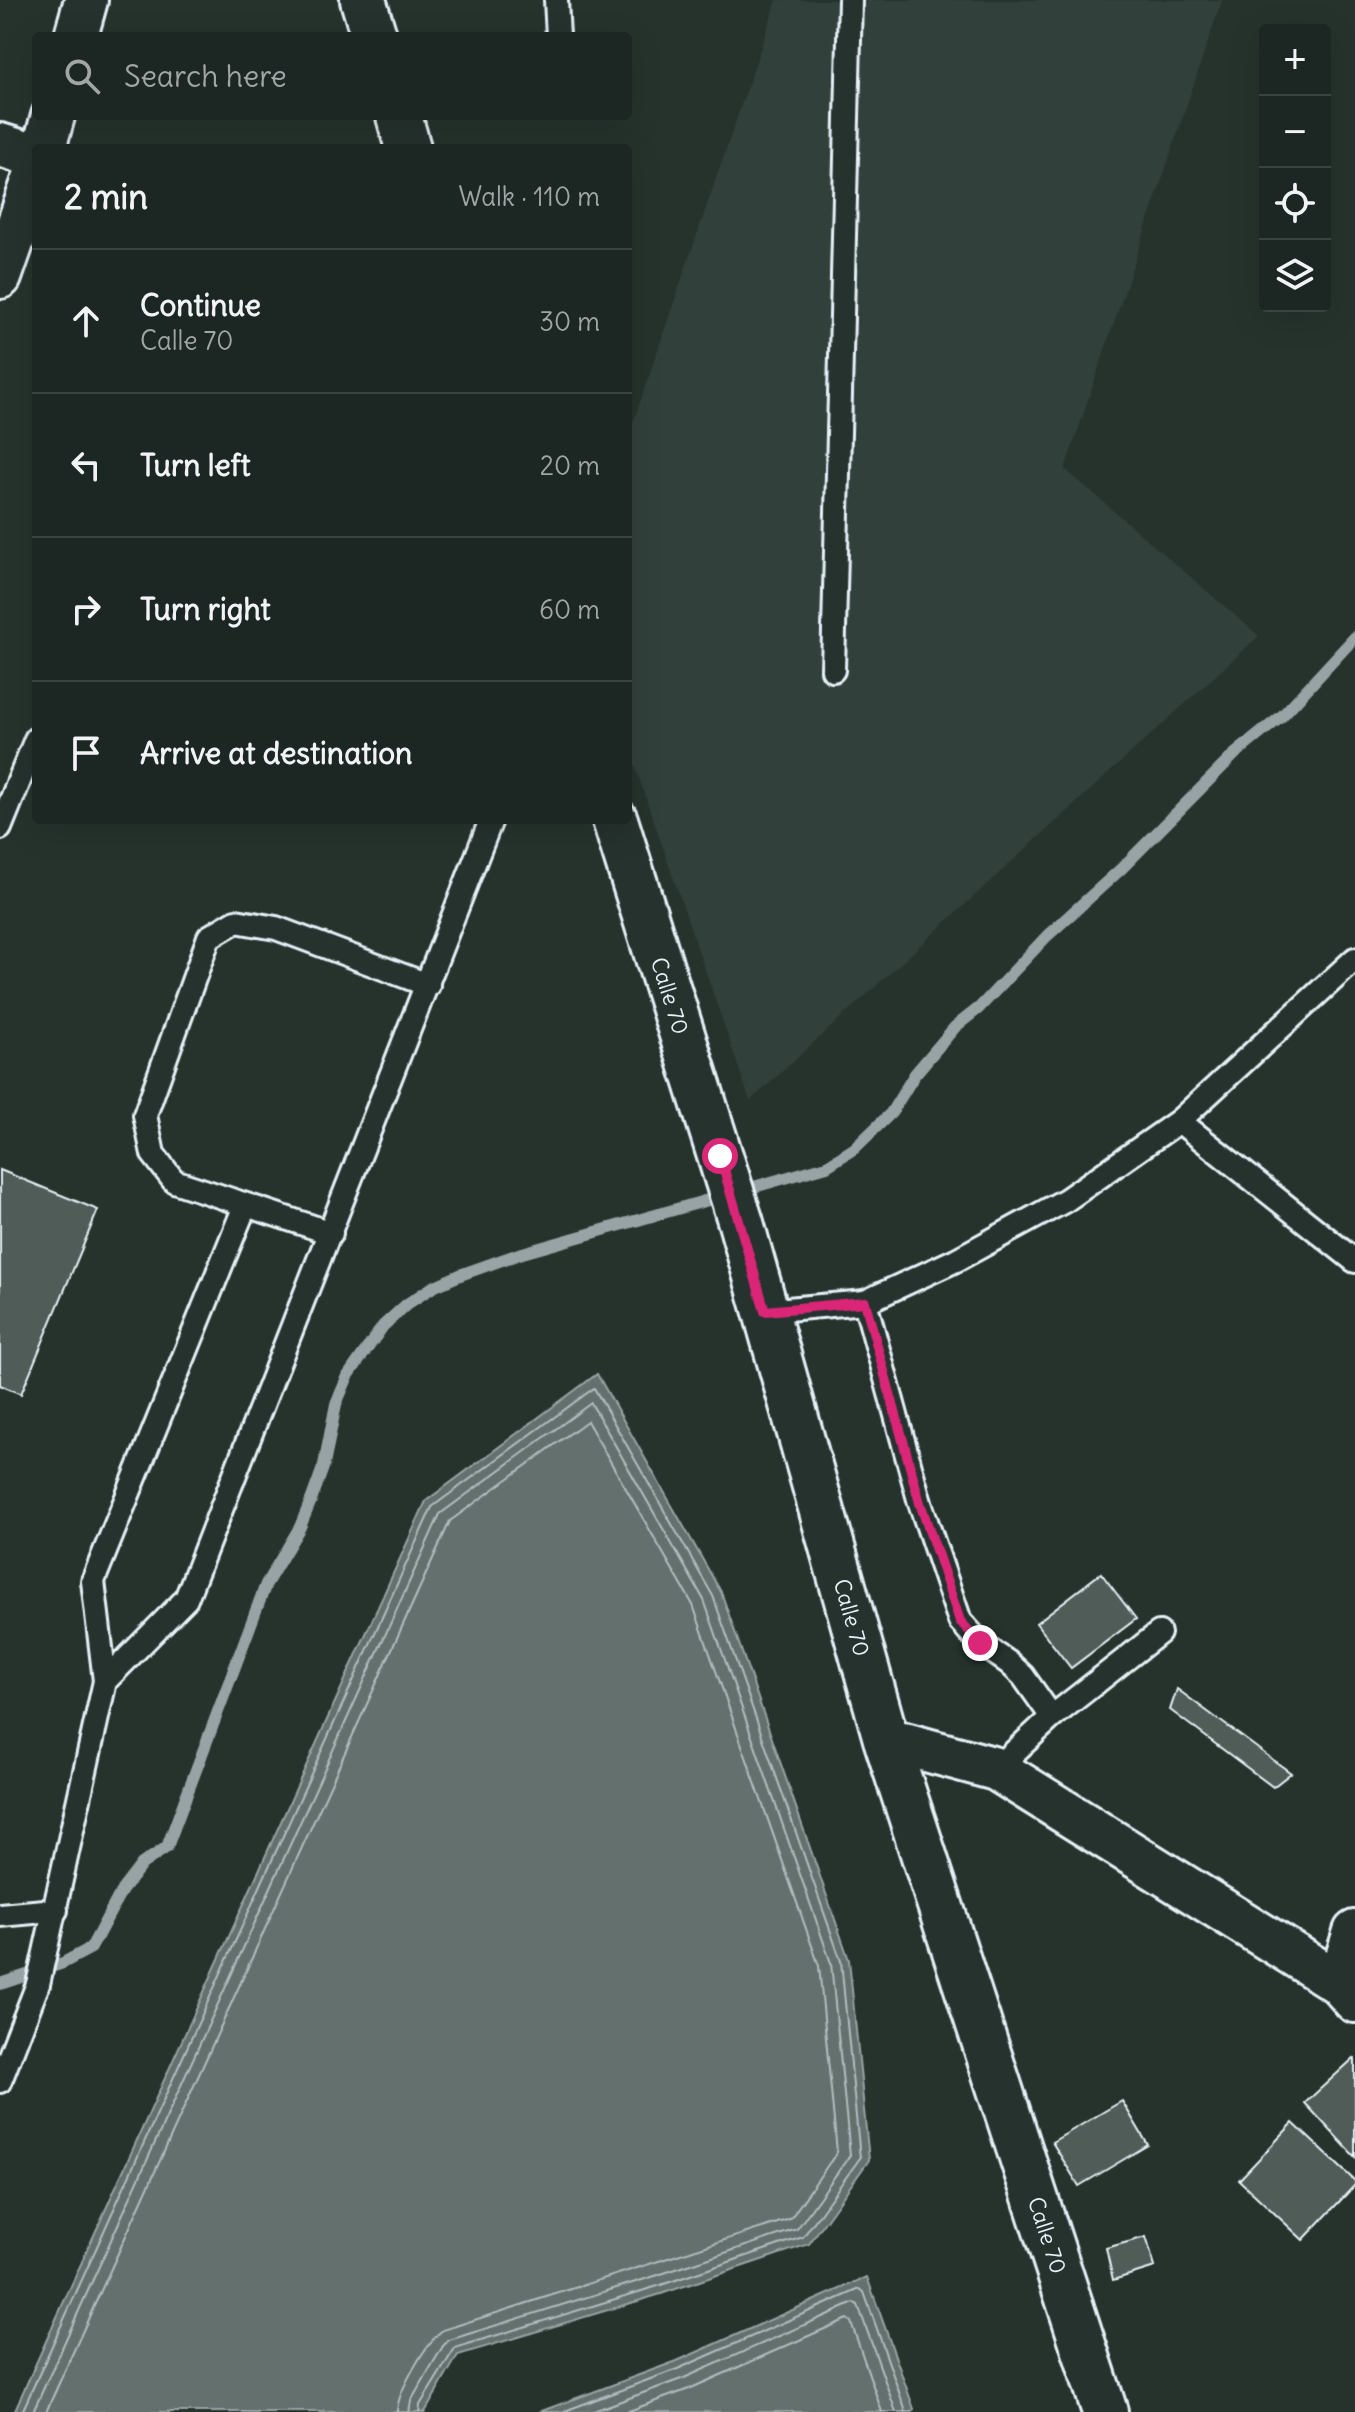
<!DOCTYPE html>
<meta charset="utf-8">
<style>
body{margin:0;font-family:Delius,sans-serif;background:#29322f;color:#f1f3f6}
.controls{position:absolute;right:24px;top:24px;display:grid;overflow:hidden;border-radius:8px;box-shadow:0 8px 32px #0002}
.controls button{width:72px;height:72px;display:grid;place-items:center;padding:0;border:0;border-bottom:2px solid #3a4340;background:#1c2622;color:#f1f3f6;font:40px sans-serif}
.stop{position:absolute;width:24px;height:24px;margin:-18px;border:6px solid #db2777;border-radius:50%;background:#fff}
.stop.end{background:#db2777;border-color:#fff;box-shadow:0 2px 8px #0008}
.list{margin:0;padding:0;list-style:none}
h2{display:flex;justify-content:space-between;align-items:center;height:104px;margin:0;padding:0 32px;font-size:34px}
h2 small{font-size:26px;font-weight:400;color:#a0a5a5}
.list li{display:grid;grid-template-columns:52px 1fr auto;gap:24px;align-items:center;box-sizing:border-box;height:144px;padding:0 32px;border-top:2px solid #3a4340}
.list b{display:block;font-size:30px;white-space:nowrap}
.list p{margin:0;font-size:26px;white-space:nowrap;color:#a0a5a5}
.list em{font-size:26px;font-style:normal;color:#a0a5a5}
.icon{flex:none;width:44px;height:44px;fill:none;stroke:currentColor;stroke-width:2;stroke-linecap:round;stroke-linejoin:round}
.map{position:relative;flex:none;width:1355px;height:2412px;overflow:hidden}
.search{position:absolute;background:#1c2622;box-shadow:0 8px 32px #0002;left:32px;top:32px;width:600px;height:88px;display:flex;align-items:center;gap:20px;box-sizing:border-box;padding:0 28px;border-radius:8px;color:#a0a5a5;font-size:30px}
.panel{position:absolute;background:#1c2622;box-shadow:0 8px 32px #0002;left:32px;top:144px;width:600px;height:680px;border-radius:8px}
.map>svg:first-child{display:block}
.built{fill:#333f3a}
.water{fill:#636f6d;stroke:#98a3a5;stroke-width:2}
.lines{fill:none;stroke-linecap:round;stroke-linejoin:round}
.shore{stroke:#b3bdc0;stroke-width:2}
.stream{stroke:#98a3a5;stroke-width:12}
.building{fill:#505c59;stroke:#e8f1f8;stroke-width:2}
.lane-casing{stroke:#e8f1f8;stroke-width:28}
.street-casing{stroke:#e8f1f8;stroke-width:48}
.secondary-casing{stroke:#e8f1f8;stroke-width:50}
.lane{stroke:#26332d;stroke-width:22}
.street{stroke:#26332d;stroke-width:42}
.secondary{stroke:#26332d;stroke-width:44}
.route{stroke:#db2777;stroke-width:10}
.labels{text-anchor:middle;stroke-width:6;stroke-linejoin:round;paint-order:stroke}
.street-label{font-size:22px;fill:#e8f1f8;stroke:#26332d}
</style>
<div class="map">
<svg width="1355" height="2412" viewBox="0 0 1355 2412">
<rect width="100%" height="100%" fill="#26332d"/>
<filter id="ink" filterUnits="userSpaceOnUse"><feTurbulence type="fractalNoise" baseFrequency=".0125" numOctaves="2"/><feDisplacementMap in="SourceGraphic" scale="16" xChannelSelector="R" yChannelSelector="G"/><feConvolveMatrix kernelMatrix="1 2 1 2 8 2 1 2 1" color-interpolation-filters="sRGB"/></filter>
<g filter="url(#ink)">
<!-- built -->
<polygon class="built" points="777,0 1222,0 1065,469 1259,636 750,1101 628,746 628,437"/>
<!-- water -->
<g class="water">
<polygon points="597,1374 721,1592 849,1960 869,2160 809,2244 661,2294 458,2355 425,2412 14,2412 426,1501"/>
<polygon points="867,2277 914,2409 913,2412 539,2412 677,2361"/>
</g>
<g class="lines">
<!-- shore -->
<g class="shore">
<polyline points="22,2412 432,1507 594,1388 713,1596 841,1961 860,2158 803,2237 658,2286 455,2348 420,2405 419,2412"/>
<polyline points="33,2412 440,1514 591,1403 704,1600 831,1963 850,2155 797,2229 655,2276 449,2340 443,2346 411,2401 409,2412"/>
<path d="M46 2412 450 1521 587 1421 693 1605 819 1966 837 2152 790 2219 443 2330C427 2341 397 2392 397 2412"/>
<polyline points="562,2412 680,2368 860,2289 864,2292 906,2412"/>
<polyline points="591,2412 684,2378 854,2303 858,2305 896,2412"/>
<polyline points="626,2412 689,2389 847,2319 851,2322 882,2412"/>
</g>
<!-- stream -->
<polyline class="stream" points="0,1984 63,1963 91,1948 122,1890 142,1864 167,1847 266,1584 300,1527 312,1498 324,1465 336,1404 348,1376 383,1326 407,1304 433,1287 460,1275 519,1254 827,1166 855,1148 891,1113 915,1074 955,1027 979,1008 1047,936 1122,868 1235,754 1282,716 1355,637"/>
</g>
<!-- building -->
<g class="building">
<polygon points="0,1170 98,1210 21,1394 0,1385"/>
<polygon points="1101,1573 1136,1619 1071,1668 1036,1623"/>
<polygon points="1177,1689 1291,1773 1273,1787 1170,1710"/>
<polygon points="1354,2058 1355,2059 1355,2157 1305,2103"/>
<polygon points="1122,2101 1148,2145 1079,2186 1052,2142"/>
<polygon points="1293,2123 1355,2181 1355,2185 1303,2240 1239,2180"/>
<polygon points="1146,2237 1155,2267 1113,2280 1106,2248"/>
</g>
<g class="lines">
<defs>
<g id="lane">
<polyline points="556,0 558,36"/>
<polyline points="833,670 850,0"/>
<polyline points="0,828 36,739"/>
<polyline points="1179,1121 1355,1261"/>
<polyline points="331,1233 174,1181 153,1154 145,1115 209,937 236,921 276,928 428,985"/>
<polyline points="765,1311 865,1302"/>
<polyline points="1159,1633 1052,1717 1023,1676 1009,1663 980,1643 960,1621 920,1503 865,1302 956,1260 1066,1200 1179,1121 1355,959"/>
<polyline points="105,1681 93,1581 245,1206"/>
<polyline points="996,1769 1052,1717"/>
<polyline points="0,1915 56,1910"/>
<polyline points="0,2081 38,1984 105,1681 186,1599 491,820"/>
</g>
<g id="street">
<polyline points="76,36 86,0"/>
<polyline points="0,145 36,156"/>
<polyline points="44,148 53,116"/>
<polyline points="0,277 36,174"/>
<polyline points="886,1739 996,1769 1339,1983 1355,2001"/>
<polyline points="1339,1983 1355,1932"/>
</g>
<g id="secondary">
<polyline points="363,0 374,36"/>
<polyline points="399,116 408,148"/>
<path id="s1" d="M615 820 741 1223 886 1739 1105 2412"/>
</g>
</defs>
<!-- lane casing -->
<use href="#lane" class="lane-casing"/>
<!-- street casing -->
<use href="#street" class="street-casing"/>
<!-- secondary casing -->
<use href="#secondary" class="secondary-casing"/>
<!-- lane -->
<use href="#lane" class="lane"/>
<!-- street -->
<use href="#street" class="street"/>
<!-- secondary -->
<use href="#secondary" class="secondary"/>
</g>
</g>
<g class="lines" filter="url(#ink)">
<!-- route -->
<polyline class="route" points="720,1156 765,1311 865,1302 920,1503 960,1621 980,1643"/>
</g>
<g class="labels">
<!-- street labels -->
<g class="street-label">
<text dy="8" stroke="none"><textPath href="#s1" startOffset="184">Calle 70</textPath></text>
<text dy="8" stroke="none"><textPath href="#s1" startOffset="832">Calle 70</textPath></text>
<text dy="8" stroke="none"><textPath href="#s1" startOffset="1480">Calle 70</textPath></text>
</g>
</g>
</svg>
<div class="controls">
<button>+</button>
<button>−</button>
<button><svg class="icon" aria-label="locate" viewBox="0 0 24 24"><circle cx="12" cy="12" r="6"/><path d="M12 2v4M12 18v4M2 12h4M18 12h4"/></svg></button>
<button><svg class="icon" aria-label="layers" viewBox="0 0 24 24"><path d="M12 4l9 5-9 5-9-5zM3 14l9 5 9-5"/></svg></button>
</div>
<div class="stop" style="left:720px;top:1156px"></div>
<div class="stop end" style="left:980px;top:1643px"></div>
<div class="search"><svg class="icon" aria-label="search" viewBox="0 0 24 24"><circle cx="10" cy="10" r="6"/><path d="M15 15l6 6"/></svg>Search here</div>
<section class="panel">
<h2>2 min<small>Walk · 110 m</small></h2>
<ul class="list">
<li><svg class="icon" aria-label="ahead" viewBox="0 0 24 24"><path d="M12 20V5M6 11l6-6 6 6"/></svg><div><b>Continue</b><p>Calle 70</p></div><em>30 m</em></li>
<li><svg class="icon" aria-label="left" viewBox="0 0 24 24"><path d="M17 20v-9H6M10 6l-5 5 5 5"/></svg><div><b>Turn left</b></div><em>20 m</em></li>
<li><svg class="icon" aria-label="right" viewBox="0 0 24 24"><path d="M7 20v-9h11M14 6l5 5-5 5"/></svg><div><b>Turn right</b></div><em>60 m</em></li>
<li><svg class="icon" aria-label="arrive" viewBox="0 0 24 24"><path d="M6 21V4h12l-3 4 3 4H6"/></svg><div><b>Arrive at destination</b></div></li>
</ul>
</section>
</div>
